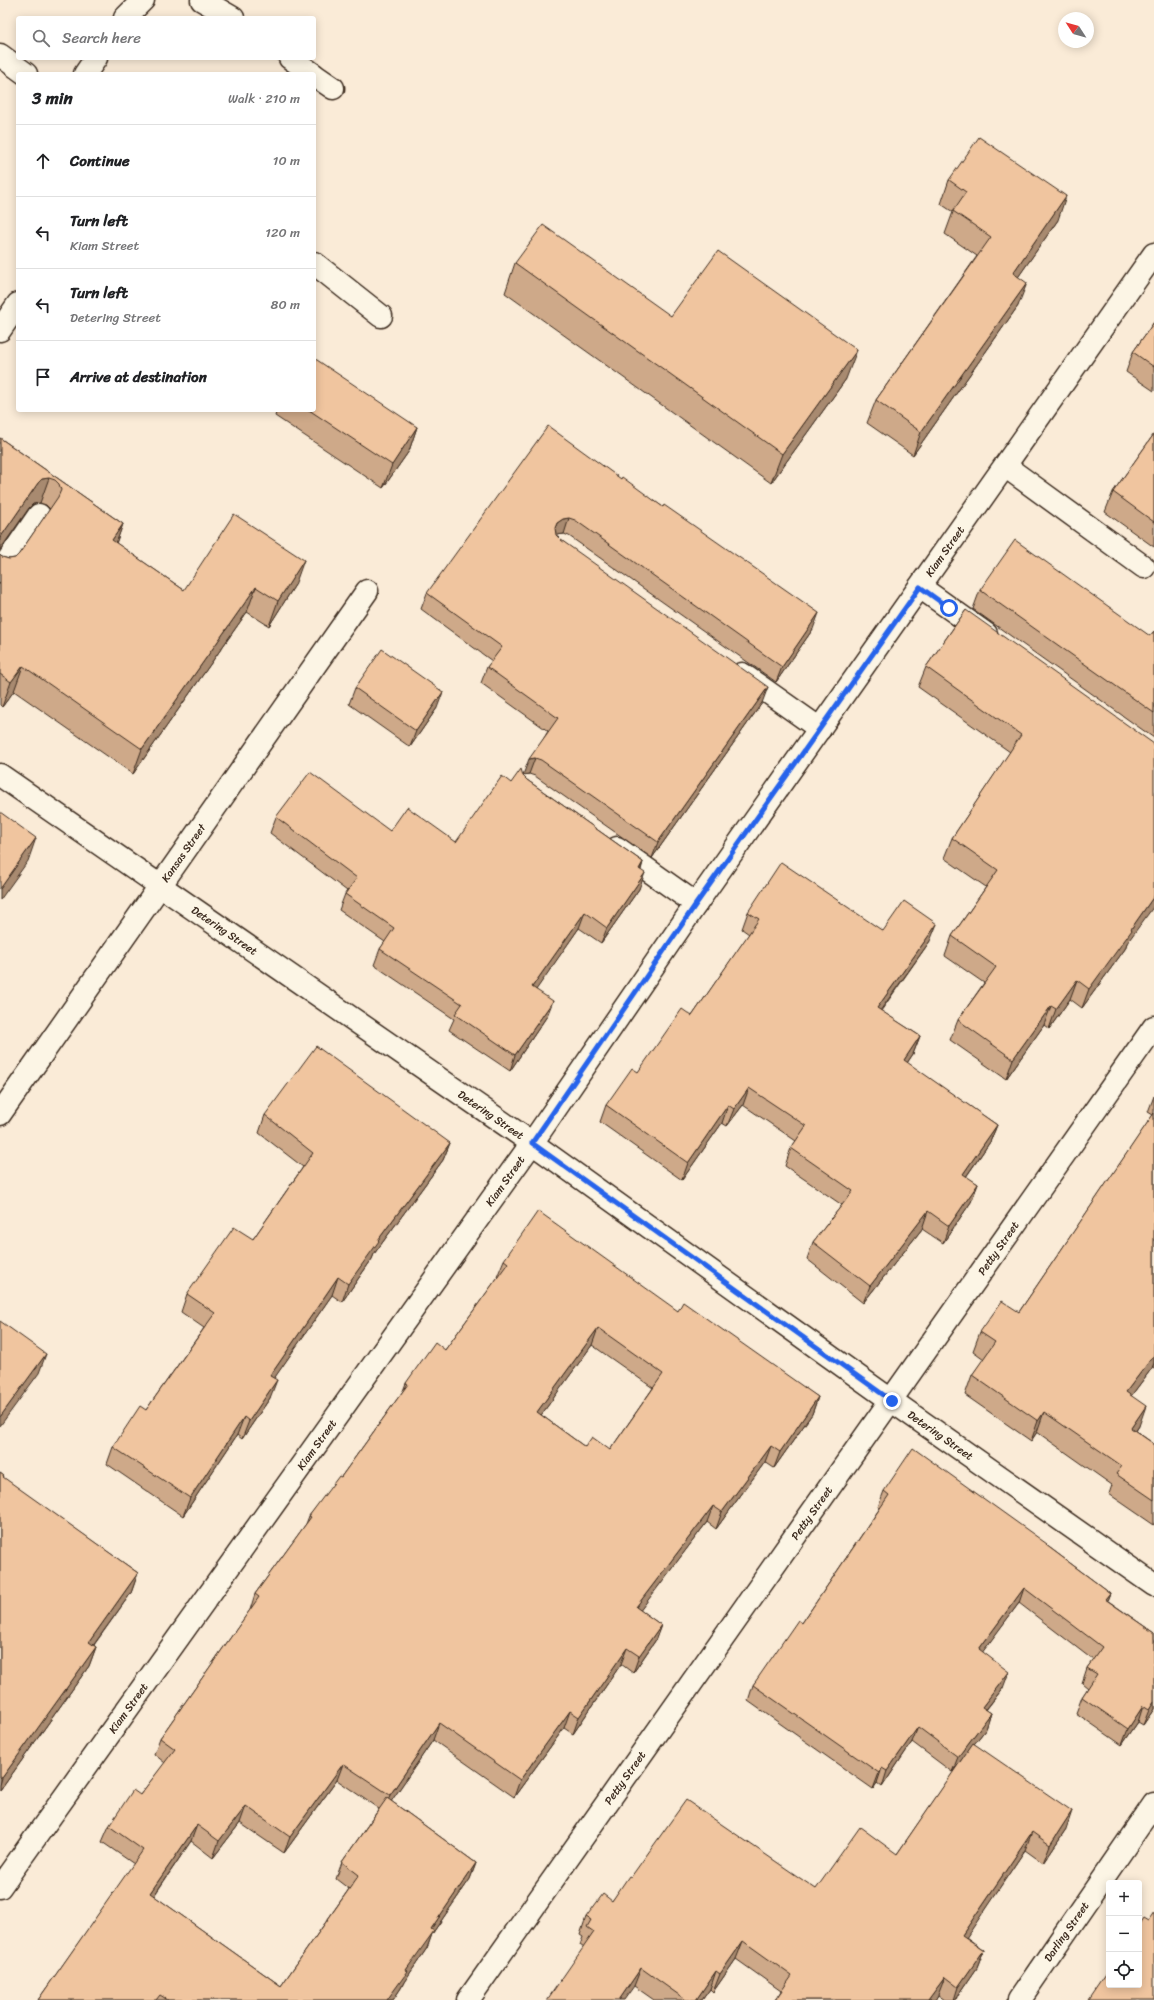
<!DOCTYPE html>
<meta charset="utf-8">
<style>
body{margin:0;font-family:Sriracha,sans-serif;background:#f2f2f2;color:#202124}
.controls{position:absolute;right:12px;bottom:12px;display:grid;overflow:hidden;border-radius:4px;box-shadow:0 2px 10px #0003}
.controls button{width:36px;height:36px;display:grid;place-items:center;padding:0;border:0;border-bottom:1px solid #e0e0e0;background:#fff;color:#202124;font:20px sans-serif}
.compass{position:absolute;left:1058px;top:12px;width:36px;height:36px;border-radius:50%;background:#fff;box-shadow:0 2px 10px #0003;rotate:306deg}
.stop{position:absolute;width:12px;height:12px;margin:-9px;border:3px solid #2563eb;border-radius:50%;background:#fff}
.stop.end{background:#2563eb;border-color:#fff;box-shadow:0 1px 4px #0008}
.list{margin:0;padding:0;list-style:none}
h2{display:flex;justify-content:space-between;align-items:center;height:52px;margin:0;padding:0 16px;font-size:17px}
h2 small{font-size:13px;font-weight:400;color:#757577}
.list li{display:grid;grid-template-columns:26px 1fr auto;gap:12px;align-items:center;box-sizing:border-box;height:72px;padding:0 16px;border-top:1px solid #e0e0e0}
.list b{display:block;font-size:15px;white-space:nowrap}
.list p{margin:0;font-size:13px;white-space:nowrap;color:#757577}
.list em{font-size:13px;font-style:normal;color:#757577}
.icon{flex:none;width:22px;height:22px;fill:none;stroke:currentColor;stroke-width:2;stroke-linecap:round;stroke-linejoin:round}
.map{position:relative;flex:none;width:1154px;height:2000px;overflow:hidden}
.search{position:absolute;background:#fff;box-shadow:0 2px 10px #0003;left:16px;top:16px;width:300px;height:44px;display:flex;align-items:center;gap:10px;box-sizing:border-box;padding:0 14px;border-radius:4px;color:#757577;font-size:15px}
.panel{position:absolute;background:#fff;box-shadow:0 2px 10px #0003;left:16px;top:72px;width:300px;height:340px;border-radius:4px}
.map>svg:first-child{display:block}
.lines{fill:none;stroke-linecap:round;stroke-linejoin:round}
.minor-casing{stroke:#3b2a1e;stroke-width:25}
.minor{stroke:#fcf5e5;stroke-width:22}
.wall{fill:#cea989;stroke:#3b2a1e;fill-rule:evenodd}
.shaded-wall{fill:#a88a6f;stroke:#3b2a1e}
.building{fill:#f0c59f;stroke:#3b2a1e;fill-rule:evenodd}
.route{stroke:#2563eb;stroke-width:5}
.labels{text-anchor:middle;stroke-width:3;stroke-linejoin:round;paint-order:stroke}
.street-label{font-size:11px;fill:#3b2a1e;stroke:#fcf5e5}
</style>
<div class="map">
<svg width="1154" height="2000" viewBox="0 0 1154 2000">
<rect width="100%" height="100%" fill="#faebd7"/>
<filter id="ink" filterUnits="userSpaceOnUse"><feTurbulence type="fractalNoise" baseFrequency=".025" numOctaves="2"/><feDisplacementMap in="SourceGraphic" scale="8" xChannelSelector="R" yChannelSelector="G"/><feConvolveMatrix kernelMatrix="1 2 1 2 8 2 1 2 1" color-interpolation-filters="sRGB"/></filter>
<g filter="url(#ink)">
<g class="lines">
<defs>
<g id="minor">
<polyline points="202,0 233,18"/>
<polyline points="125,18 143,0"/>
<polyline points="0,55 26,74"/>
<polyline points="290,58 313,74"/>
<polyline points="85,74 96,58"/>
<polyline points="314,75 333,88"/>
<polyline points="314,263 381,316"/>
<polyline points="0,330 18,304"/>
<polyline points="1005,466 1144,567"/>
<polyline points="0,572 39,515"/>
<polyline points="920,587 986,634"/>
<polyline points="742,674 820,729"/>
<path id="s1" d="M0 775 532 1143 892 1401 1154 1585"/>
<polyline points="617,848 696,904"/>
<path id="s2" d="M0 1114 367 591"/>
<path id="s3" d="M0 1887 532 1143 696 904 1154 254"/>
<path id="s4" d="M468 2000 1154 1027"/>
<path id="s5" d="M1019 2000 1154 1804"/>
</g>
</defs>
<!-- minor casing -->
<use href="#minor" class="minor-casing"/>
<!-- minor -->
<use href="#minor" class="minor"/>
</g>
<!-- wall -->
<g class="wall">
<polygon points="949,180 1058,220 1018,277 1018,306 913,455 867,423 876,400 977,256 945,234 953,212 941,204"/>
<polygon points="515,263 671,316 846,379 771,483 505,293"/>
<polygon points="1154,322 1154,391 1126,372 1133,352"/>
<polygon points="277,410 314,410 417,427 409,451 383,488 275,416"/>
<polygon points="1154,434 1154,547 1105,512 1113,492"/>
<polygon points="0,438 123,524 116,543 184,590 295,585 269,626 247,612 133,774 14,691 2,707 0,705 0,555 2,557 9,559 15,558 19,554 50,509 46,505 40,503 33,504 29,508 0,550"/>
<polygon points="621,479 663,507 813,629 776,682 569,536 564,534 556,535 561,540 762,703 652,858 535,776 529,774 523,775 548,731 481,683 487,667 492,661 421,609 427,593"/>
<polygon points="980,590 1150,636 1154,631 1154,738 973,609"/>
<polygon points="966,610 1127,943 1125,949 1082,1008 1070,999 1049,1029 1044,1025 1006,1079 950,1040 958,1020 984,983 945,956 952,936 986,887 944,858 952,838 1010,752 918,687 926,667"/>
<polygon points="355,688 437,708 410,747 349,704"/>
<polygon points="523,776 527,780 643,862 641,870 639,889 601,943 579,928 536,989 547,1016 510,1071 449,1030 454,1019 374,965 380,949 385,942 339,910 345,894 347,891 270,833 276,817 390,831 456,842 511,783"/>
<polygon points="748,912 883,931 930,941 881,1011 920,1036 913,1054 907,1063 997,1125 990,1142 966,1177 978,1184 971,1202 943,1243 922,1229 863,1303 807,1259 813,1242 842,1205 785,1166 791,1148 796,1141 743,1105 727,1126 722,1123 682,1180 600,1122 606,1105 638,1072 692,1016 749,934 742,929"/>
<polygon points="1154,1096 1154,1369 1152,1368 1131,1396 1139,1426 1136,1431 1154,1444 1154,1525 1109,1494 1112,1485 1037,1432 1031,1441 965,1395 972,1375 984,1359 973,1351 980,1332 1019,1312 1153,1115 1148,1112"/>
<polygon points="265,1115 450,1143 443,1160 374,1254 372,1259 342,1302 332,1295 274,1378 270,1398 242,1439 237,1435 183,1516 107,1464 113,1447 146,1410 204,1328 181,1312 187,1294 253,1239 303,1167 259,1133"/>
<path d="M504 1260 678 1311 818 1397 812 1414 774 1468 765 1462 716 1529 707 1522 640 1610 661 1625 655 1641 633 1673 621 1664 573 1734 564 1728 514 1797 433 1740 391 1801 476 1863 470 1879 432 1934 427 1948 404 1982 401 1988 393 2000H38L134 1864 102 1842 109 1826 140 1795 165 1763 154 1754 160 1738 250 1610 255 1594 306 1524 309 1516 341 1477 403 1391 406 1383 445 1350 498 1277H497ZM592 1345 653 1388 610 1450 585 1447 541 1415ZM337 1780 379 1809 342 1862 336 1879 349 1889 281 1986 154 1896 191 1841 213 1858 240 1823 284 1853Z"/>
<polygon points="0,1473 4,1476 3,1478 138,1573 131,1593 94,1645 96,1647 89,1666 0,1791"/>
<polygon points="884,1491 1046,1545 1110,1593 1107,1600 1154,1633 1154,1709 1143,1725 1138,1722 1122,1745 1076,1713 1082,1697 1088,1688 1082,1683 1087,1668 1093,1660 1019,1603 982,1652 1003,1688 986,1710 991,1713 986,1729 974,1744 1066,1829 1043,1863 1025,1850 966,1937 984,1950 977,1968 955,2000 945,2000 938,1995 935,2000 775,2000 781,1991 736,1959 713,1992 710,1989 702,2000 654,2000 634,1986 580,1945 583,1937 580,1935 586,1917 612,1901 631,1877 816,1889 897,1854 964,1757 952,1772 912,1742 882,1787 877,1783 873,1789 748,1701 753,1685 802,1623 880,1508 878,1507"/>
</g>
<!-- shaded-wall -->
<g class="shaded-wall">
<polygon points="1066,196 1058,220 1005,296 1013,273"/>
<polygon points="1027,283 1018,306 913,455 921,432"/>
<polygon points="857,350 846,379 771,483 782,454"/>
<polygon points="417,427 409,451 383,488 392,465"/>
<polygon points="49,478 40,503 33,504 29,508 0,550 0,538 38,483 42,479"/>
<polygon points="569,518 564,534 557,535 552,539 557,523 563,519"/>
<polygon points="123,524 114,549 112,540"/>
<polygon points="304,560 295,585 269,626 278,601"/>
<polygon points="256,587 247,612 133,774 142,749"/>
<polygon points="819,613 813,629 776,682 782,667"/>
<polygon points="23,666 14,691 2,707 11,682"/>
<polygon points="768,687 762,703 652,858 658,842"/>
<polygon points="443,692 437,708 410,747 416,731"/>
<polygon points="535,758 529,774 523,775 529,759"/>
<polygon points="36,838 28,861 0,900 0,889"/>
<polygon points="643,862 638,878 639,869"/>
<polygon points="645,873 639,889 601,943 607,928"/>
<polygon points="1154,896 1154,906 1127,943 1125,949 1082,1008 1089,989 1131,929"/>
<polygon points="585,912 579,928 527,1003 532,987"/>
<polygon points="937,924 930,941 870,1025 877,1008"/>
<polygon points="1077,980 1070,999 1049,1029 1056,1009"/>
<polygon points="553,1001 547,1016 510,1071 515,1055"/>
<polygon points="1051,1006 1044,1025 1006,1079 1013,1059"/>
<polygon points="920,1036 913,1054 897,1078 904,1060"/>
<polygon points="749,1088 743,1105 727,1126 734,1109"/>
<polygon points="728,1105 722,1123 682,1180 688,1163"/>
<polygon points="997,1125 990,1142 956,1191 963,1174"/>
<polygon points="450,1143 443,1160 374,1254 372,1259 342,1302 348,1284 378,1240"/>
<polygon points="978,1184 971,1202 943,1243 949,1226"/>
<polygon points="928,1211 922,1229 863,1303 870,1286"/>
<polygon points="338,1277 332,1295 264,1393 270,1376"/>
<polygon points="598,1328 592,1345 531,1429 537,1412"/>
<polygon points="46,1354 39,1373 0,1426 0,1417"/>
<polygon points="1154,1355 1154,1363 1152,1368 1119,1412 1126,1392"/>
<polygon points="277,1380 270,1398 242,1439 249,1421"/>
<polygon points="818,1397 812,1414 774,1468 780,1452"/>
<polygon points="1146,1406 1139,1426 1124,1448 1131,1428"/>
<polygon points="1044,1412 1037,1432 1031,1441 1038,1421"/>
<polygon points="244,1417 237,1435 183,1516 190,1498"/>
<polygon points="771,1446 765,1462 716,1529 722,1512"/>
<polygon points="713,1506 707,1522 630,1624 636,1607"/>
<polygon points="138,1573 131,1593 82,1661 89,1642"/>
<polygon points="1024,1588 1019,1603 973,1665 979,1649"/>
<polygon points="1110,1593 1104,1608 1105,1599"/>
<polygon points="661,1625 655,1641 633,1673 639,1656"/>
<polygon points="96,1647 89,1666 0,1791 0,1785 2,1778"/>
<polygon points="627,1648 621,1664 573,1734 579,1717"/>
<polygon points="1009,1672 1003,1688 976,1722 982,1707"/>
<polygon points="1154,1702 1154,1709 1143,1725 1149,1710"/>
<polygon points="1143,1706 1138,1722 1122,1745 1128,1729"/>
<polygon points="570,1711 564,1728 514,1797 520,1780"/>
<polygon points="991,1713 986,1729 952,1772 958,1757"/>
<polygon points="439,1723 433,1740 384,1812 390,1795"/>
<polygon points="918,1727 912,1742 882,1787 887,1771"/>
<polygon points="343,1764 337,1780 284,1853 290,1837"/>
<polygon points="882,1768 877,1783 873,1789 879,1773"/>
<polygon points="246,1806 240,1823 213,1858 219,1841"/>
<polygon points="1072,1811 1066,1829 1043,1863 1050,1845"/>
<polygon points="197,1825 191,1841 144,1910 150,1893"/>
<polygon points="1032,1832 1025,1850 956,1953 962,1935"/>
<polygon points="476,1863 470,1879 432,1934 427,1948 404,1982 401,1988 393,2000 387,2000 406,1970 431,1929"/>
<polygon points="743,1941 736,1959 713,1992 720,1974"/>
<polygon points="984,1950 977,1968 955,2000 954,2000 958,1987"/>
<polygon points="641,1968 634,1986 624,2000 619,2000"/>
<polygon points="716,1971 710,1989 702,2000 696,2000"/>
<polygon points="945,1977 938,1995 935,2000 928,2000"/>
</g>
<!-- building -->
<g class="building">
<polygon points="979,137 1066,196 1013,273 1027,283 921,432 876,400 991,237 953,211 966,192 949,180"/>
<polygon points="543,225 671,316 718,251 857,350 782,454 515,263"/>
<polygon points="1154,322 1154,367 1133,352"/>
<polygon points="314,358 417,427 392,465 309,410 314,410"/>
<polygon points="548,426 621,479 622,477 663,507 664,505 819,613 782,667 575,520 569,518 563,519 557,523 555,528 556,535 561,540 768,687 658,842 541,760 535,758 529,759 558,718 487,667 502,647 427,593"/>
<polygon points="1154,434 1154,522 1113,492"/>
<polygon points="0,438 123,524 112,540 184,590 234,514 304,560 278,601 256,587 142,749 23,666 11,682 0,674 0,555 2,557 9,559 15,558 19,554 58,497 61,490 59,484 55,480 49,478 42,479 38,483 0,538"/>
<polygon points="1015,540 1150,636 1154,631 1154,713 980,590"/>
<polygon points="966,610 1154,744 1154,896 1131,929 1132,930 1089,989 1077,980 1056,1009 1051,1006 1013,1059 958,1020 996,967 952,936 998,870 952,838 1021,735 926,667"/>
<polygon points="382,649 443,692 416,731 355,688"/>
<polygon points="521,769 523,776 527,780 643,862 639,869 645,873 607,928 585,912 532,987 553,1001 515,1055 455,1014 462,1004 380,949 394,928 345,894 357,878 276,817 310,772 390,831 407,807 456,842 502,776 511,783"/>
<polygon points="0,812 36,838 0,889"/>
<polygon points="781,862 883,931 904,901 937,924 877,1008 920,1036 904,1060 997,1125 963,1174 978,1184 949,1226 928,1211 870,1286 813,1242 853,1191 791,1148 806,1126 749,1088 734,1109 728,1105 688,1163 606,1105 632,1068 638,1072 682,1009 692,1016 759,919 748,912"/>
<polygon points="316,1046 450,1143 378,1240 379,1241 348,1284 338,1277 270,1376 277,1380 249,1421 244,1417 190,1498 113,1447 140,1406 146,1410 215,1313 187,1294 234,1227 253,1239 313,1153 265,1115"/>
<polygon points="1154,1113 1154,1355 1126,1392 1146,1406 1131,1428 1154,1444 1154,1500 1116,1474 1122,1466 1044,1412 1038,1421 972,1375 995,1342 980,1332 1002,1301 1019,1312"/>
<path d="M538 1211 678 1311 683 1302 818 1397 780 1452 771 1446 722 1512 713 1506 636 1607 661 1625 639 1656 627 1648 579 1717 570 1711 520 1780 439 1723 390 1795 343 1764 290 1837 246 1806 219 1841 197 1825 150 1893 281 1986 359 1875 342 1862 387 1798 476 1863 431 1929 434 1931 406 1970 408 1971 387 2000H168L160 1995 156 2000H38L143 1850 109 1826 133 1790 140 1795 175 1749 160 1738 259 1597 255 1594 311 1517 309 1516 339 1476 341 1477 408 1384 406 1383 435 1342 445 1350 508 1263 504 1260ZM598 1328 663 1374 610 1450 592 1437 585 1447 537 1412Z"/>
<polygon points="0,1321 46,1354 0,1417"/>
<polygon points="913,1448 1047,1544 1046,1545 1110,1593 1105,1599 1154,1633 1154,1702 1149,1710 1143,1706 1128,1729 1082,1697 1097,1674 1087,1668 1102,1647 1024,1588 979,1649 1009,1672 982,1707 991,1713 958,1757 918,1727 887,1771 882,1768 879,1773 753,1685 798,1620 802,1623 889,1495 884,1491"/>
<polygon points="0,1473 4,1476 3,1477 138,1573 89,1642 96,1647 2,1778 0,1777"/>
<polygon points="973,1743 1072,1811 1050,1845 1032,1832 962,1935 984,1950 958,1987 945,1977 928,2000 775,2000 792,1976 743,1941 720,1974 716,1971 696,2000 686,2000 641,1968 619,2000 547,2000 594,1932 587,1927 591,1920 586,1917 603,1894 612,1901 629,1876 631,1877 686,1800 816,1889 860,1827 897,1854"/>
<polygon points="1154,1913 1154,2000 1088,2000 1109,1969 1109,1985 1139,1985 1139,1925 1143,1919 1148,1922"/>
</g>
</g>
<g class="lines" filter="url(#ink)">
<!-- route -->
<polyline class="route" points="892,1401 532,1143 696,904 920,587 949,608"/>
</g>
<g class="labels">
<!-- street labels -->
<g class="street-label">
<text dy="4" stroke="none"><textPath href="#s3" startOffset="1636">Kiam Street</textPath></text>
<text dy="4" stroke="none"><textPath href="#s2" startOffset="319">Kansas Street</textPath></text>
<text dy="4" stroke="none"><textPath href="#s1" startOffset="273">Detering Street</textPath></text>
<text dy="4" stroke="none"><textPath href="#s1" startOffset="597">Detering Street</textPath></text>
<text dy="4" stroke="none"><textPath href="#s3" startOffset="868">Kiam Street</textPath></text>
<text dy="4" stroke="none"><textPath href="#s4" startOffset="920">Petty Street</textPath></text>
<text dy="4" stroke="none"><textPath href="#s1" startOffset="1149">Detering Street</textPath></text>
<text dy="4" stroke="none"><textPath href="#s3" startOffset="544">Kiam Street</textPath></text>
<text dy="4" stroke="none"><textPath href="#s4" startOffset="596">Petty Street</textPath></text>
<text dy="4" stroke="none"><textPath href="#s3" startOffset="220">Kiam Street</textPath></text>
<text dy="4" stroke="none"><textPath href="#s4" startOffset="272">Petty Street</textPath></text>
<text dy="4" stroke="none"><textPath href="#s5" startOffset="83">Darling Street</textPath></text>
</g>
</g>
</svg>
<div class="controls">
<button>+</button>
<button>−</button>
<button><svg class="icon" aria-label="locate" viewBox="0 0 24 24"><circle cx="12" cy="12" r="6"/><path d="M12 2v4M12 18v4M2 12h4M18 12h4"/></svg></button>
</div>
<svg class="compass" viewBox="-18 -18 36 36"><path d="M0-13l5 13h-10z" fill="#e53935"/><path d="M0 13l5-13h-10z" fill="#757577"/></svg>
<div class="stop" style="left:949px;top:608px"></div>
<div class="stop end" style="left:892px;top:1401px"></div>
<div class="search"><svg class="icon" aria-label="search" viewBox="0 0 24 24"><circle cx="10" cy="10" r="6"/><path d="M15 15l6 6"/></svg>Search here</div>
<section class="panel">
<h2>3 min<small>Walk · 210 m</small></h2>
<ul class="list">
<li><svg class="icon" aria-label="ahead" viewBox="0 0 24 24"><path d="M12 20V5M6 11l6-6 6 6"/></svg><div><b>Continue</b></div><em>10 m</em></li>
<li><svg class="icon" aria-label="left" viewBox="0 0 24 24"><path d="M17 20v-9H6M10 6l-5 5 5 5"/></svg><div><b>Turn left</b><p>Kiam Street</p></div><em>120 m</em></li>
<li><svg class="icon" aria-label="left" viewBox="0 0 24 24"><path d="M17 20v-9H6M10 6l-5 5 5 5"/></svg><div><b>Turn left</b><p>Detering Street</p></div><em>80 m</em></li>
<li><svg class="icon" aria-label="arrive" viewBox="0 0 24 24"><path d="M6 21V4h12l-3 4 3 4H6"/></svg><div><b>Arrive at destination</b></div></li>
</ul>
</section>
</div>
